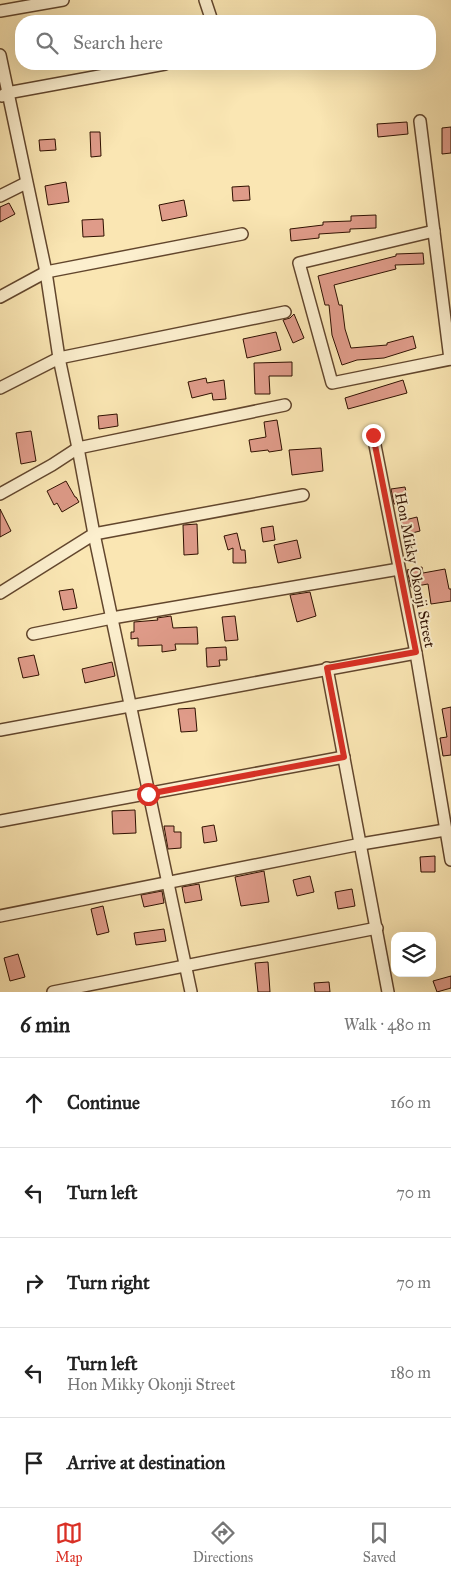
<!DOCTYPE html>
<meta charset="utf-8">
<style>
body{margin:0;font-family:"IM FELL Great Primer",serif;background:#f2f2f2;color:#222}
.controls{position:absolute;right:15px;bottom:15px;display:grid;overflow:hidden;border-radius:10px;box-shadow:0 5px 20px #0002}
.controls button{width:45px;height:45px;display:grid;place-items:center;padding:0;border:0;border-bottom:1px solid #e0e0e0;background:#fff;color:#222;font:25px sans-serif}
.stop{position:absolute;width:15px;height:15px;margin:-11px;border:4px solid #d93025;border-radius:50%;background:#fff}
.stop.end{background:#d93025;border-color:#fff;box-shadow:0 1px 5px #0008}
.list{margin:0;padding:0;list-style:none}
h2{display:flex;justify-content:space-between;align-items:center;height:65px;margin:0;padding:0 20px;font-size:21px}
h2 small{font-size:16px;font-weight:400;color:#767676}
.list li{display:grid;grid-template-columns:32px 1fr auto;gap:15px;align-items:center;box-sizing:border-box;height:90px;padding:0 20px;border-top:1px solid #e0e0e0}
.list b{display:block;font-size:19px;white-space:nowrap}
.list p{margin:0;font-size:16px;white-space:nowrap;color:#767676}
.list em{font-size:16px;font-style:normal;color:#767676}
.icon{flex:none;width:28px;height:28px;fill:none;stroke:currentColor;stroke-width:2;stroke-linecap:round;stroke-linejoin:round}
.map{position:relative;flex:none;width:451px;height:992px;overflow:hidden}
.search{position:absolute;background:#fff;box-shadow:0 5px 20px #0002;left:15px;right:15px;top:15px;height:55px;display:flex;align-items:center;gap:12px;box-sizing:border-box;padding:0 18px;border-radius:20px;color:#767676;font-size:19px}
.sheet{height:515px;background:#fff}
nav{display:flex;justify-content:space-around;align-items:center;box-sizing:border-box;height:70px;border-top:1px solid #e0e0e0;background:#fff;font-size:14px;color:#767676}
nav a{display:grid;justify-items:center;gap:2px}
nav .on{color:#d93025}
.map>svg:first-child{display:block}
.building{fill:#df9b89;stroke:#2f1000}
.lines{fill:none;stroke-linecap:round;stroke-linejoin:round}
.minor-casing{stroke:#62462d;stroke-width:14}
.minor{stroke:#fcefce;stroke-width:11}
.route{stroke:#d93025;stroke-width:6}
.labels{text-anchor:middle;stroke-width:4;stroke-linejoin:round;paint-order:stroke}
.street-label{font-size:15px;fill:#2f1000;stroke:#fcefce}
</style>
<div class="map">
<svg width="451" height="992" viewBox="0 0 451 992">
<rect width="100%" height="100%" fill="#fae6b3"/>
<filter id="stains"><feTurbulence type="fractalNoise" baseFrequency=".004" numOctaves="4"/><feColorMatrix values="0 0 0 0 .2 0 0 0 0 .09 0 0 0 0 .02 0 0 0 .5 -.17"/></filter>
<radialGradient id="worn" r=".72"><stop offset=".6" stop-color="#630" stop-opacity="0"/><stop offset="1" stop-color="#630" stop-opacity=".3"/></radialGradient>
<!-- building -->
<g class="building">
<polygon points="407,122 408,134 378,137 377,124"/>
<polygon points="451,127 451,153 442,154 442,128"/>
<polygon points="90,132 100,132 101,156 91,157"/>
<polygon points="55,139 56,150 40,151 39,140"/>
<polygon points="66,182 69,202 48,205 45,186"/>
<polygon points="249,186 250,200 233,201 232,187"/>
<polygon points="184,200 187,216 162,221 159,205"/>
<polygon points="9,203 15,214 0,222 0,207"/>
<polygon points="376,215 376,228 350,229 350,232 319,234 319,238 291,241 290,229 323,225 323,222 351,221 351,216"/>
<polygon points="103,219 104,236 83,237 82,220"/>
<polygon points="423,253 424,264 395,265 396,269 334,285 339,305 342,305 345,329 351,348 387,345 387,343 413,336 416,348 384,358 357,360 342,365 332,335 329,305 325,305 318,276 396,256 396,254"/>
<polygon points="294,314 304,338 293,343 283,320 290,318"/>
<polygon points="276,332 281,350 247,358 243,339"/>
<polygon points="292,362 292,376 269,376 270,394 255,394 254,363"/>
<polygon points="206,378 207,383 224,380 226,399 213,400 212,393 192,398 188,382"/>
<polygon points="403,380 407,393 348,409 345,398"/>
<polygon points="117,414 118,426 99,429 98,416"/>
<polygon points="277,420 282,450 269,452 268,450 251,452 249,440 266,437 264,422"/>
<polygon points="31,431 36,461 21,464 16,433"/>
<polygon points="321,448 323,471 292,475 289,450"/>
<polygon points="66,481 75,497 76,497 79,502 62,512 57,503 54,505 47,491"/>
<polygon points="405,487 408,502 394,504 391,489"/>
<polygon points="0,509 11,531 0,537"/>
<polygon points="417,517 420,531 404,535 401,521"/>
<polygon points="197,524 198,554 184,555 183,525"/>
<polygon points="273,526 275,540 263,542 261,528"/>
<polygon points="237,533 241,550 245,550 246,563 233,563 233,548 228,550 224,536"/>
<polygon points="297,540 301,558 278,563 274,545"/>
<polygon points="422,567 423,573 445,569 449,589 451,589 451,601 431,604 428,584 411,587 407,570"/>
<polygon points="73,589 77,608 63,610 59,591"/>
<polygon points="310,592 316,616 297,622 290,595"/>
<polygon points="171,616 173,628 197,627 198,644 175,644 176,650 162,652 162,645 138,646 138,638 131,639 131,632 134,632 134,622 158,620 157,618"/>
<polygon points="235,616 238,640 225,641 222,617"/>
<polygon points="226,647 227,660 219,660 220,666 207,667 206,648"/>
<polygon points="34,655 39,675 23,678 18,658"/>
<polygon points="112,662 115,676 85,683 82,669"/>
<polygon points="451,707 451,755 443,756 440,738 447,737 442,709"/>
<polygon points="195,708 197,731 181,732 178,709"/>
<polygon points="135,810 136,833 113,834 112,811"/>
<polygon points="214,825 217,841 204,843 202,827"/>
<polygon points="164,826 174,826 174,832 181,832 181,848 168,849"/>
<polygon points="435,856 435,872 421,872 420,857"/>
<polygon points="264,871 269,902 241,906 235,877"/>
<polygon points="310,876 314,892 297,896 293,880"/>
<polygon points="199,884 202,900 185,903 182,887"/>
<polygon points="352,889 355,906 338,909 335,892"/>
<polygon points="162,891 164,903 144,907 141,895"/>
<polygon points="103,906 109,932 97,935 91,909"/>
<polygon points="164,929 166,941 136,945 134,933"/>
<polygon points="18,954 25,977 10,981 4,958"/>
<polygon points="268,962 270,992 258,992 255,963"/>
<polygon points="451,976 451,988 437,992 433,981"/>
<polygon points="329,982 330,992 315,992 314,983"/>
</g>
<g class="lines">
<defs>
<g id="minor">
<polyline points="205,0 212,21"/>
<polyline points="0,11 63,0"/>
<polyline points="0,55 46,272 59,358 78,448 94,534 191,992"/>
<polyline points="2,96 7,93 165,64"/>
<polyline points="420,121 450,359"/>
<polyline points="0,196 26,183"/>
<polyline points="434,231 299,263 332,383 451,359"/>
<polyline points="0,297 46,272 242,234"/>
<polyline points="0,388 59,358 285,312"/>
<polyline points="373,435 416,653 451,860"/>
<polyline points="0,494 52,465 78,448 285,405"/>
<polyline points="0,593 94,534 303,495"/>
<polyline points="33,634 112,618 399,569"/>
<polyline points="327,668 388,992"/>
<polyline points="0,730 416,653"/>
<polyline points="0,821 344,757"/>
<polyline points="0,916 361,844 445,830"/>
<polyline points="53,992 377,928"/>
</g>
</defs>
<!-- minor casing -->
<use href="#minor" class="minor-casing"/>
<!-- minor -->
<use href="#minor" class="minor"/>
</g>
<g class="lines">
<!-- route -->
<polyline class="route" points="148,794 344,757 327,668 416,652 373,435"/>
</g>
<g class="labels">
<!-- street labels -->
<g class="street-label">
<text transform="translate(415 570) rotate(79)" y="5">Hon Mikky Okonji Street</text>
</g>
</g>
<rect width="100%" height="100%" filter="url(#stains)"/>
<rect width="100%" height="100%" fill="url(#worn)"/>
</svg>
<div class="controls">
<button><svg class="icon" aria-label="layers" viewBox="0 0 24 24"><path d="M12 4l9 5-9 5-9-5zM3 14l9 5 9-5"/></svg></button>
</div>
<div class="stop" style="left:148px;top:794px"></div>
<div class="stop end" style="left:373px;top:435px"></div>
<div class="search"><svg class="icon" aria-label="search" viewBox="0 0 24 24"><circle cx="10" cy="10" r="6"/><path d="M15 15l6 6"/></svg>Search here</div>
</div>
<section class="sheet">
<h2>6 min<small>Walk · 480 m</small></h2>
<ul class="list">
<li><svg class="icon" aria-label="ahead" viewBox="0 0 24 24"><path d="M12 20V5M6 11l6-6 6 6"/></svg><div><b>Continue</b></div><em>160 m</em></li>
<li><svg class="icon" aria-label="left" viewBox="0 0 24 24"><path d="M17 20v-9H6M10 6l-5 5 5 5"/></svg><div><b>Turn left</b></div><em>70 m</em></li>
<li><svg class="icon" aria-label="right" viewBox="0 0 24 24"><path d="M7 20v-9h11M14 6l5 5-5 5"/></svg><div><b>Turn right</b></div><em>70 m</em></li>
<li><svg class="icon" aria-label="left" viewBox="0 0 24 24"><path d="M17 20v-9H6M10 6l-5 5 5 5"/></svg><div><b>Turn left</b><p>Hon Mikky Okonji Street</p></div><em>180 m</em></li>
<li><svg class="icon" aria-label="arrive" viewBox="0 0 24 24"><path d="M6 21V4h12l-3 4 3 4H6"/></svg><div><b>Arrive at destination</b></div></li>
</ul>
</section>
<nav>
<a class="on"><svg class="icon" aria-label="map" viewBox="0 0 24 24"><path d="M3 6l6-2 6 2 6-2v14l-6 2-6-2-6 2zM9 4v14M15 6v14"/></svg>Map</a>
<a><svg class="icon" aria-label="directions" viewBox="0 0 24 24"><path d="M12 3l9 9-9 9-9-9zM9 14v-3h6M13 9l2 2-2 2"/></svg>Directions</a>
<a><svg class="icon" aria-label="saved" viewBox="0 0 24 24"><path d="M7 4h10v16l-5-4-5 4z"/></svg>Saved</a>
</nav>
